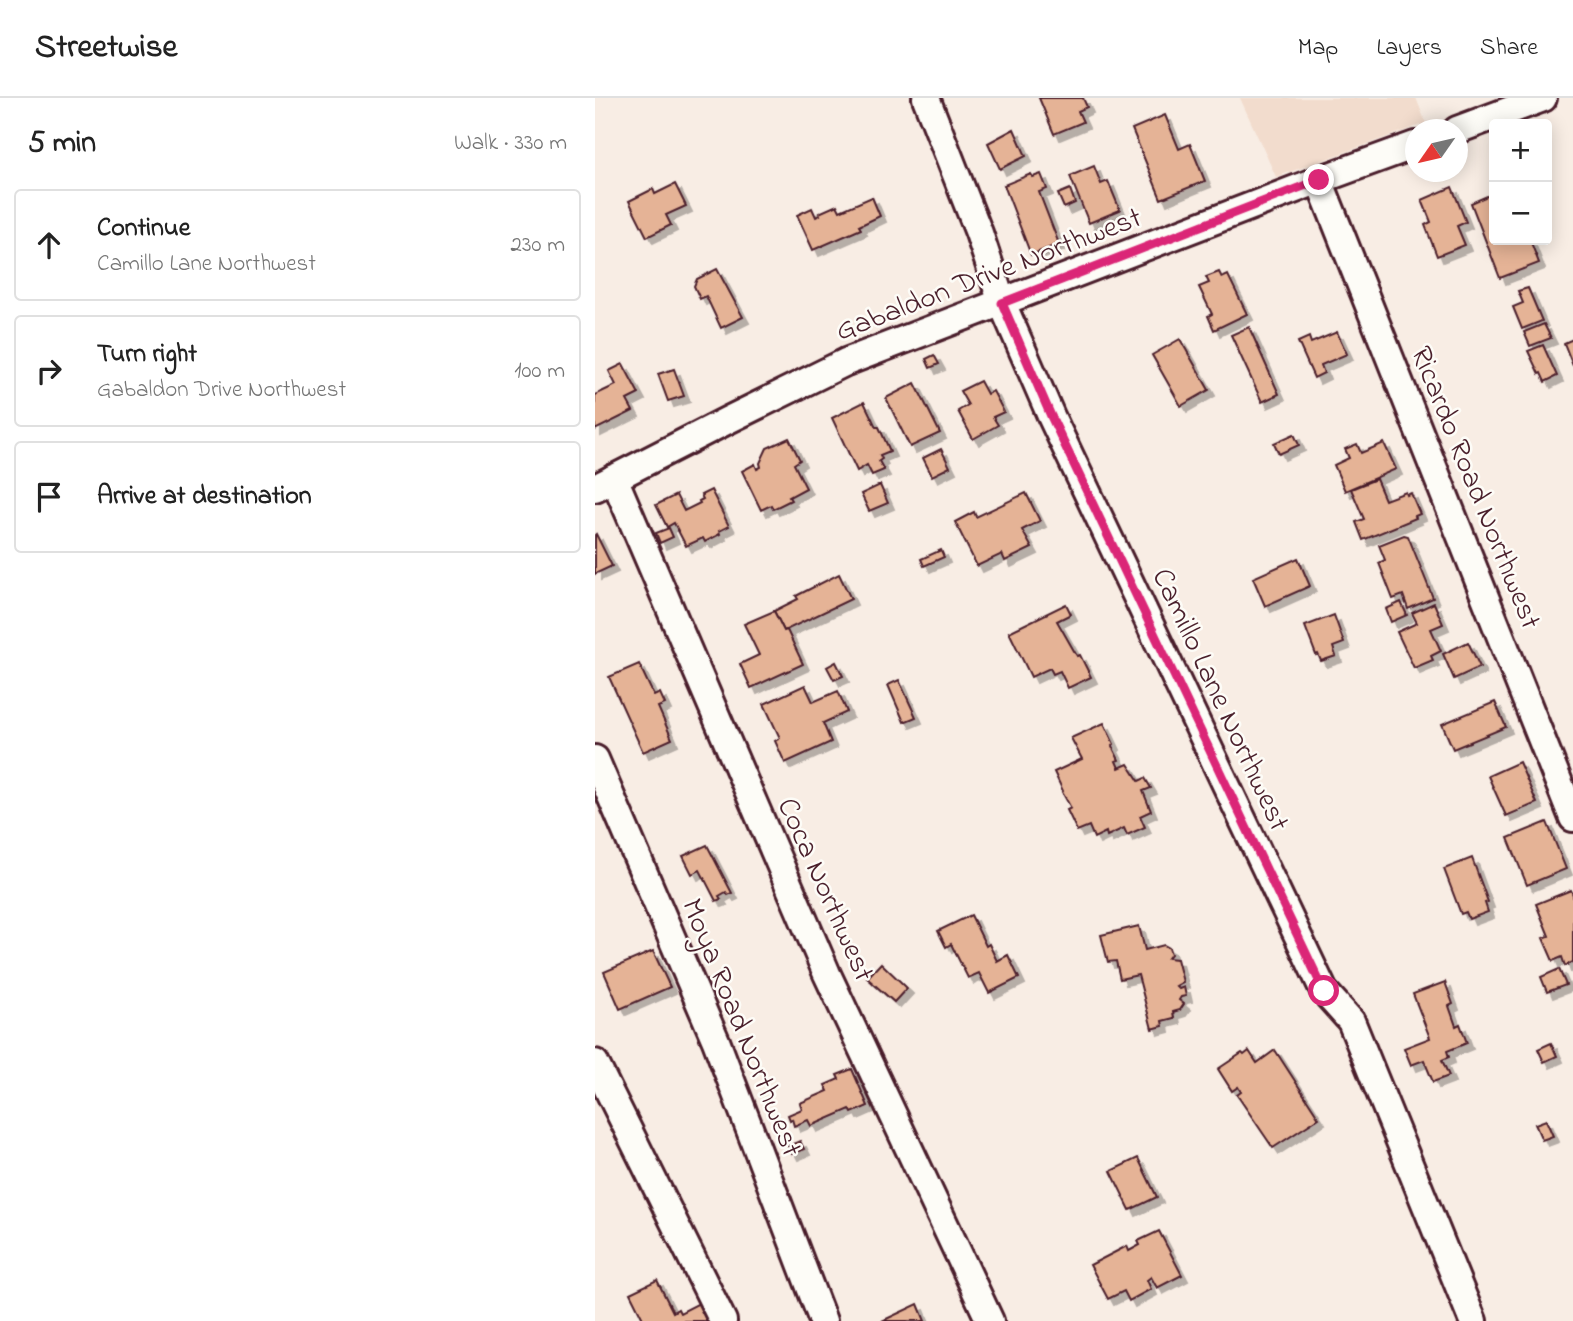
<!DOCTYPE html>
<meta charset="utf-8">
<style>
body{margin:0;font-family:"Indie Flower",sans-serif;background:#f2f2f2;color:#222}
.controls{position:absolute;right:21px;top:21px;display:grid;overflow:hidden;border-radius:7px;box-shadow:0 4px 18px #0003}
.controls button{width:63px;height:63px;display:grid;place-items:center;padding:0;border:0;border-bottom:2px solid #e0e0e0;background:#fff;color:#222;font:35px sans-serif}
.compass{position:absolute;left:810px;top:21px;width:63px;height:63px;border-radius:50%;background:#fff;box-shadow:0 4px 18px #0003;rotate:236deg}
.stop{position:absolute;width:21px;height:21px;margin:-16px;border:5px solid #db2777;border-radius:50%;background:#fff}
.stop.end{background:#db2777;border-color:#fff;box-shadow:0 2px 7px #0008}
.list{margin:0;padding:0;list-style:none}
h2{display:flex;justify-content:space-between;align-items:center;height:91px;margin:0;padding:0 28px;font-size:30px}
h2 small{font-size:23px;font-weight:400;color:#767676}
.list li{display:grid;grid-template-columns:46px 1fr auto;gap:21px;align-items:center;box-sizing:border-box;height:112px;margin:0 14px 14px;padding:0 14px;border:2px solid #e0e0e0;border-radius:7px}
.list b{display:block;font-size:26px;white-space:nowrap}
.list p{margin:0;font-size:23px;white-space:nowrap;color:#767676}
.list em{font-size:23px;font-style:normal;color:#767676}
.icon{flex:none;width:38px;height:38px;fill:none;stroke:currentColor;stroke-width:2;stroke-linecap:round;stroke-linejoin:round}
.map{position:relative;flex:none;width:978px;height:1223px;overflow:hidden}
header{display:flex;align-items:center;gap:42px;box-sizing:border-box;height:98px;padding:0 35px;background:#fff;border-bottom:2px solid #e0e0e0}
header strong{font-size:33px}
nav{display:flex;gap:38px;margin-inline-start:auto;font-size:24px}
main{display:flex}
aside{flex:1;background:#fff}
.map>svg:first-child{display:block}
.built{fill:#f2dccd}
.building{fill:#e5b396;stroke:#4a1f2b;stroke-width:2;filter:url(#shadow)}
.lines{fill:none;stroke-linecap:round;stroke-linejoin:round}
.minor-casing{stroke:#4a1f2b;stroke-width:32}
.minor{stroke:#fdfcf7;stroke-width:26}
.route{stroke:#db2777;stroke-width:9}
.labels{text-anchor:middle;stroke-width:5;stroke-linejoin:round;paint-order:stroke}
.street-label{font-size:30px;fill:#4a1f2b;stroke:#fdfcf7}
</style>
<header>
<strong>Streetwise</strong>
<nav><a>Map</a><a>Layers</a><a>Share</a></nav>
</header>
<main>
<aside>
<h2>5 min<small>Walk · 330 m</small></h2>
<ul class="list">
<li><svg class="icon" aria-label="ahead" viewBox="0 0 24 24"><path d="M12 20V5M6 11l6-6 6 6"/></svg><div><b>Continue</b><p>Camillo Lane Northwest</p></div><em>230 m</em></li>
<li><svg class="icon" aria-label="right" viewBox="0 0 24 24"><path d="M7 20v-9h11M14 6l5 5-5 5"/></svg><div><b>Turn right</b><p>Gabaldon Drive Northwest</p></div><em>100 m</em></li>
<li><svg class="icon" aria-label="arrive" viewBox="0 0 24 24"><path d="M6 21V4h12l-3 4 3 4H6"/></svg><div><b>Arrive at destination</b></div></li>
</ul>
</aside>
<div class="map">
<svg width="978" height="1223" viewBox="0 0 978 1223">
<defs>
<filter id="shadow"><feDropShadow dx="6" dy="6" stdDeviation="0" flood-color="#0004"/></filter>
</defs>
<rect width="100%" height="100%" fill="#f8ede4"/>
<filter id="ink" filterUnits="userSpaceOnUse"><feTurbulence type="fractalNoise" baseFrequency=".0143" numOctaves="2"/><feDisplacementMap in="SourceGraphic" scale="14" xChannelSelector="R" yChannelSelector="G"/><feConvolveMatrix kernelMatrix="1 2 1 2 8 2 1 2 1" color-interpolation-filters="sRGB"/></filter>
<g filter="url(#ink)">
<!-- built -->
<polygon class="built" points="645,0 821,0 831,25 681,79"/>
<!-- building -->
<g class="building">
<polygon points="444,0 488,0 492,9 483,13 488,24 459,36"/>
<polygon points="570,17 584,51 595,46 610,83 566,101 537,31"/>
<polygon points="419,31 431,58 405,71 393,45"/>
<polygon points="499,68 506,86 513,83 525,112 494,125 475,78"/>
<polygon points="436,76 438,79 446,76 452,91 444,94 464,146 436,157 409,87"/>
<polygon points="80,86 91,108 71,117 76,127 52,139 34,103 58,91 60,96"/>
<polygon points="857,89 871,124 862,128 870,147 842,158 830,127 836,124 827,102"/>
<polygon points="475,91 480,105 469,110 463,96"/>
<polygon points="899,95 899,142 935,142 944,165 905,180 876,105"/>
<polygon points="277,99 285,118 264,128 266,131 218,152 202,117 217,110 221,119 225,117 224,115 242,107 245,113"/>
<polygon points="122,171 148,219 126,230 111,198 105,201 99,188 102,181"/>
<polygon points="624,174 627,180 633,177 652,216 619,232 613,218 617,216 604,189 614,185 611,179"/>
<polygon points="933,190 947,223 927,231 918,209 928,205 923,193"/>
<polygon points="949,226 956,240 935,248 929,234"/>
<polygon points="654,229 684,296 667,304 636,237"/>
<polygon points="742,234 752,256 726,267 729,275 719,280 703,244 714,239 716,245"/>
<polygon points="585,241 614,292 586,308 557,257"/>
<polygon points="978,241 978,268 969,245"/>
<polygon points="948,247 962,278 950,284 946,275 944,276 933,253"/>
<polygon points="339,257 344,266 335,270 331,261"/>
<polygon points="28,266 44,296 32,302 38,313 0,332 0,297 21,287 14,273"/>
<polygon points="79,271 89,298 73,303 63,276"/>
<polygon points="385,283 392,296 398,293 409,314 398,319 403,327 378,341 363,313 373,307 365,293"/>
<polygon points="320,285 345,335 315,349 291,300"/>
<polygon points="269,304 281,329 284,329 295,353 285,357 287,361 284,363 289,372 277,377 272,367 262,373 237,320"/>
<polygon points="699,336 704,347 684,356 679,345"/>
<polygon points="194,340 205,362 199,366 211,390 194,399 196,402 178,411 176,407 166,412 147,373 160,366 162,371 166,369 165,365 172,350"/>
<polygon points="789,345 801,371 750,393 739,367 754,360 750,351 762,346 766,355"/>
<polygon points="346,351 355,369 337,378 328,360"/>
<polygon points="781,381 790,402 811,394 812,397 816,395 825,416 820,418 821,420 768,442 761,424 769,421 756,391"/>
<polygon points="285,387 293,405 274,413 266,396"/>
<polygon points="116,392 134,428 124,433 125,436 110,444 108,440 91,448 79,425 72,429 61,407 81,397 89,413 105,405 104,403 108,401 106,397"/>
<polygon points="431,395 445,423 427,432 437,450 410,463 407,456 382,468 360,424 379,414 381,419"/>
<polygon points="74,430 78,439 65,445 61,435"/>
<polygon points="1,436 17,468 0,476 0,437"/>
<polygon points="809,437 813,438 838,500 813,511 808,497 798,501 784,465 790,462 784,447"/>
<polygon points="346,452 349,459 329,468 326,461"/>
<polygon points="703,460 715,488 670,508 658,480"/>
<polygon points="244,476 256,501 189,533 179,513 203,501 201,498"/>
<polygon points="806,504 812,517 796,524 791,511"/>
<polygon points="839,505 848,526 836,531 846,553 836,558 838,562 819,570 802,534 822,525 817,515"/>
<polygon points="471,506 476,516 462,523 482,558 485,557 496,579 473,590 465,573 458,576 455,570 436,579 414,534"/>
<polygon points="179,513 189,533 192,532 208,566 156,590 145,566 164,557 149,526"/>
<polygon points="739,517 749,545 738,549 741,558 726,563 723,556 721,557 710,528"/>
<polygon points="873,544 885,569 859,581 848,556"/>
<polygon points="241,564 248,578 239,582 232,569"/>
<polygon points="44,566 59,598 65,595 70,606 63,609 77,641 48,654 14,579"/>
<polygon points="304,582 321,619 309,624 293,587"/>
<polygon points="210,587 218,604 243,593 252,614 228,625 236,644 190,665 180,643 185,640 169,606"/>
<polygon points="900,604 911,629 858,651 847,626"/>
<polygon points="509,625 519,646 517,648 524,662 521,663 524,670 533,666 544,683 550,680 556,690 548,693 556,713 545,718 550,729 532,737 529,730 512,738 511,734 499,740 494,728 482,733 472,712 476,710 467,694 468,693 459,674 487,661 476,640"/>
<polygon points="924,664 942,705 911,718 893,678"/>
<polygon points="952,724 971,771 932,787 913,740"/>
<polygon points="112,747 137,795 133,797 131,794 124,798 126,801 121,803 105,772 97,776 88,758"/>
<polygon points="877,760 893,804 890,805 893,814 874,821 871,814 866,816 849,771"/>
<polygon points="976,792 978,797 978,864 970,868 967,859 958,863 948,840 954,838 941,806"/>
<polygon points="376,817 391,848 394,846 402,863 413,857 424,880 394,895 384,875 373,880 356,846 351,849 343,833"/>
<polygon points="544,828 550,852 569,847 574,850 576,856 573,860 582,861 588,884 581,888 584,891 589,889 591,898 586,899 584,902 589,906 585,912 578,914 579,920 567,923 568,928 557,931 543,877 525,881 521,863 513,864 506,837"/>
<polygon points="58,853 75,889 25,911 9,874"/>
<polygon points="286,865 312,890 299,904 272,880"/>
<polygon points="964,871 971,887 952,894 946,879"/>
<polygon points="850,884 858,906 854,908 861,928 865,926 872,945 852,953 854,959 847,962 854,978 838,984 829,962 816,967 809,950 835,940 818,896"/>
<polygon points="956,945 962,958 949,964 943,951"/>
<polygon points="680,952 724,1020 678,1050 642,997 646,994 643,989 637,993 623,971 647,955 649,957 654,953 662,965"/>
<polygon points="257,971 273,1008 257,1015 255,1011 216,1028 213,1022 199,1028 197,1021 195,1022 193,1017 207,1011 205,1005 233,993 230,987 244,981 242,977"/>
<polygon points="951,1022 958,1038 947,1042 940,1026"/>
<polygon points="205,1043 209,1051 197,1056 193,1048"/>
<polygon points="543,1060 562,1099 535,1112 516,1073"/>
<polygon points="564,1133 587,1177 562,1190 556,1179 552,1182 556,1191 534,1203 529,1193 513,1201 495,1167 532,1148 534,1153 545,1147 543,1143"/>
<polygon points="62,1182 78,1214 83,1211 85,1215 104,1205 113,1223 49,1223 35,1195"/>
<polygon points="323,1206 330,1223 287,1223"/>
</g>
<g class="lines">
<defs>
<g id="minor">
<polyline points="331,0 384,135 407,205 456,318 729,893 756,923 878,1223"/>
<polyline points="862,32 948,0"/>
<polyline points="724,82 978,720"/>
<polyline points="19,380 232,876 395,1223"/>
<polyline points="0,390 133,322 251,264 724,82 820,47"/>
<polyline points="0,661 121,943 228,1223"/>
<polyline points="0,965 128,1223"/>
</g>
</defs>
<!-- minor casing -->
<use href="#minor" class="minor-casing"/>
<!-- minor -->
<use href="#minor" class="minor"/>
</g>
</g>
<g class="lines" filter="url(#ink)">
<!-- route -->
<polyline class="route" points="724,82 407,205 456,318 729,893"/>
</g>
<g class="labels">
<!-- street labels -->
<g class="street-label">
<text transform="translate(393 175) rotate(-21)" y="10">Gabaldon Drive Northwest</text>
<text transform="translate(882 389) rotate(68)" y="10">Ricardo Road Northwest</text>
<text transform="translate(627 601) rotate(65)" y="10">Camillo Lane Northwest</text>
<text transform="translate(232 791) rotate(66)" y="10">Coca Northwest</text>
<text transform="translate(148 929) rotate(68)" y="10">Moya Road Northwest</text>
</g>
</g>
</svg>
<div class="controls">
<button>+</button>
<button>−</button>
</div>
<svg class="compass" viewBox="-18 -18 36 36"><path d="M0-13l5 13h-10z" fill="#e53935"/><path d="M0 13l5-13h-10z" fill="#767676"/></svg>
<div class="stop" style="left:729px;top:893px"></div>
<div class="stop end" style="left:724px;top:82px"></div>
</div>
</main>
